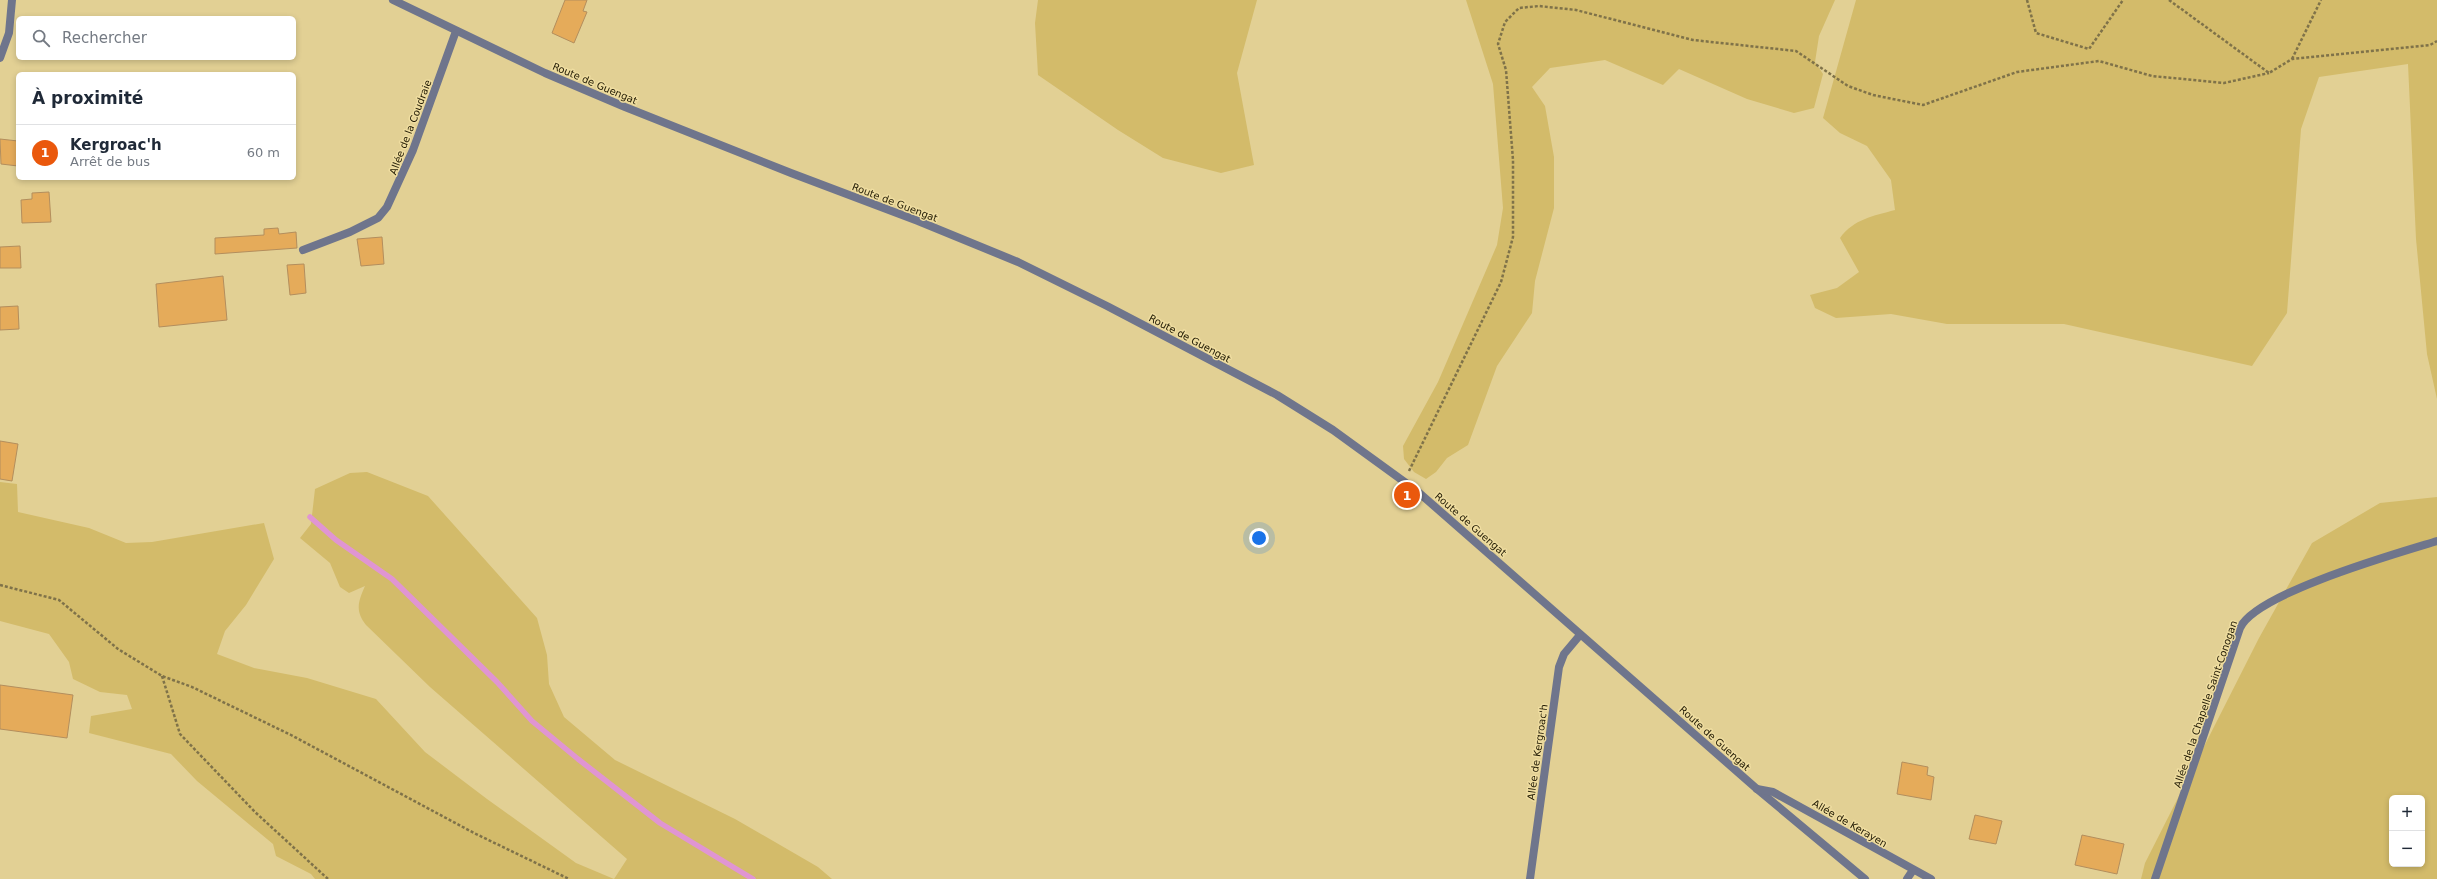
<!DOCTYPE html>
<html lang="fr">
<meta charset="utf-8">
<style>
body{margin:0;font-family:"DejaVu Sans",sans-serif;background:#f2f2f3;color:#1f2937}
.controls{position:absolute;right:12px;bottom:12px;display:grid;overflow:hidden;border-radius:6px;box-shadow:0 2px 6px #0003}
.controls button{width:36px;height:36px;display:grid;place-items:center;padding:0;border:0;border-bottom:1px solid #e0e1e3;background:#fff;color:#1f2937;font:20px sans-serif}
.you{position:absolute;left:1259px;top:538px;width:14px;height:14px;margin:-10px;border:3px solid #fff;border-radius:50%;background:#1a73e8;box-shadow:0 0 0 6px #1a73e833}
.badge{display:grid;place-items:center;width:26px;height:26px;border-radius:50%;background:#ea580c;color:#fff;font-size:13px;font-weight:700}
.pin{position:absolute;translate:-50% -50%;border:2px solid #fff;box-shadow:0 1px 4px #0006}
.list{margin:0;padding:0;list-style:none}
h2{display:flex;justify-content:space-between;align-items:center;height:52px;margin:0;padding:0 16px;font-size:17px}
h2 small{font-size:13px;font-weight:400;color:#747a83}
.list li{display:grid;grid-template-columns:26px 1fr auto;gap:12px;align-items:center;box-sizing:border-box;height:56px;padding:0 16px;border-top:1px solid #e0e1e3}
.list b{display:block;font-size:15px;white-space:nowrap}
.list p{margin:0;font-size:13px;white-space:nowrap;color:#747a83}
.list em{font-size:13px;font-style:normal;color:#747a83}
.icon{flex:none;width:22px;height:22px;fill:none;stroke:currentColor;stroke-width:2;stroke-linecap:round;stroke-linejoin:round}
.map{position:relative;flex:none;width:2437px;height:879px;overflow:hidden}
.search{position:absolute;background:#fff;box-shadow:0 2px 6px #0003;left:16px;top:16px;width:280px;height:44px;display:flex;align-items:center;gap:10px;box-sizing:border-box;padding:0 14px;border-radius:6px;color:#747a83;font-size:15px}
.panel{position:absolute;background:#fff;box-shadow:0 2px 6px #0003;left:16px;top:72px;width:280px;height:108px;border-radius:6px}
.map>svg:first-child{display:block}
.green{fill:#d3bb6a;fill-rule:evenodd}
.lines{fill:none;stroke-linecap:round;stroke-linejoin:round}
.stream{stroke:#e095d2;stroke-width:5.5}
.building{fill:#e5ab5a;stroke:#b38e5d}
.path{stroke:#7f7249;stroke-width:2.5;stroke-dasharray:3 2;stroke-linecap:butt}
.minor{stroke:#6f758c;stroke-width:8}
.labels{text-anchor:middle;stroke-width:3;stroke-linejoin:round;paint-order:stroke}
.street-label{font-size:10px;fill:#211a03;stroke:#efdda0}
</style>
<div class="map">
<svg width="2437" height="879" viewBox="0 0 2437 879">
<rect width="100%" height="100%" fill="#e2d094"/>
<!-- green -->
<g class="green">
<polygon points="1038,0 1257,0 1237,73 1254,165 1221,173 1163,158 1118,130 1038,75 1035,23"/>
<polygon points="1466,0 1835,0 1819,36 1815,62 1823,74 1814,108 1794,113 1747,99 1679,69 1663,85 1605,60 1550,68 1532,87 1545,106 1554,157 1554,208 1535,281 1532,313 1497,366 1468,445 1447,458 1436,472 1426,479 1414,472 1404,459 1403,446 1438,382 1497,245 1503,208 1493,84"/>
<path d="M1856 0H2437V399L2427 354 2416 239 2408 64 2319 77 2301 129 2287 313 2252 366 2064 324H1947L1891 314 1836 318 1815 308 1810 295 1837 288 1859 272 1840 238C1854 219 1873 216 1895 210L1891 180 1867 146 1840 133 1823 118Z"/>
<path d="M367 472 428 496 537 618 547 655 549 684 564 717 615 760 735 819 818 867 832 879H614L627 859 430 687 366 625C355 611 358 602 365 586L349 593 340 587 330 563 300 538 311 524 315 489 350 473Z"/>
<polygon points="0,482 17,484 18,512 89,528 126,543 152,542 264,523 274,559 246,605 225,631 217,654 254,668 307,678 376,699 425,752 487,799 576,863 614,879 315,879 311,874 276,856 273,844 197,781 171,754 89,733 91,716 132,709 127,695 100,692 73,679 69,662 49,634 0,621"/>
<path d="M2437 497V879H2141L2145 863 2259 638 2312 543 2380 503ZM2392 798H2422V864H2392Z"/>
</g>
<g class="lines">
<!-- stream -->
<polyline class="stream" points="310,517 336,540 392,579 497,682 532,721 578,759 660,823 753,879"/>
</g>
<!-- building -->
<g class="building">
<polygon points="565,0 587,0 583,11 587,12 574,43 552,33"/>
<polygon points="0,139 18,141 18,166 1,164"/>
<polygon points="49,192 51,222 22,223 21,200 32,199 32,193"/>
<polygon points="278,228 279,234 296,232 297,248 215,254 215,238 264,235 264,229"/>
<polygon points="382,237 384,264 361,266 357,239"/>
<polygon points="20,246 21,268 0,268 0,247"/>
<polygon points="304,264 306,293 290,295 287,265"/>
<polygon points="223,276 227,320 159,327 156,284"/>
<polygon points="18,306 19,329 0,330 0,307"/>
<polygon points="0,441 18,444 12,481 0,479"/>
<polygon points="0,685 73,695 67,738 0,729"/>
<polygon points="1902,762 1928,767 1927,775 1934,777 1931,800 1897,794"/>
<polygon points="1975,815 2002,821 1996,844 1969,839"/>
<polygon points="2082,835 2124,844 2117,874 2075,865"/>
</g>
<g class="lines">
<!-- path -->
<g class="path">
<polyline points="2027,0 2036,33 2089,49 2123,0"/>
<polyline points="2169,0 2269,73 2292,59 2430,45 2437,41"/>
<polyline points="2292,59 2321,0"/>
<polyline points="1409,471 1501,282 1513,237 1513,160 1506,70 1498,44 1505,22 1519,8 1539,6 1576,10 1693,40 1796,51 1848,86 1873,95 1923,105 2017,72 2099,61 2152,76 2224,83 2269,73"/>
<polyline points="0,585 59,600 118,649 162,676 192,687 291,735 474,833 569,879"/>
<polyline points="162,676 180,734 255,812 328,879"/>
</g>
<!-- minor -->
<g class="minor">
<polyline points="393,0 545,73 625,107 791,173 918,221 1018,262 1107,306 1277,395 1333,430 1417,491 1757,789 1865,879"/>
<polyline points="0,58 9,33 12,0"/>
<polyline points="303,250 350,232 378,218 387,207 413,150 456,31"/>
<polyline points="1757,789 1773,792 1931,879"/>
<polyline points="1530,879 1559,667 1564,654 1580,635"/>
<polyline points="1907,879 1913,870"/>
<path d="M2155 879 2240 628C2256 593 2398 553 2437 541"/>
</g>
</g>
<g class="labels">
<!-- street labels -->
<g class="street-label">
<text transform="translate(595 83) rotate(23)" y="4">Route de Guengat</text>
<text transform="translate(410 127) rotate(-69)" y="4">Allée de la Coudraie</text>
<text transform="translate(895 202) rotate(21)" y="4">Route de Guengat</text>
<text transform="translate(1190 338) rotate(28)" y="4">Route de Guengat</text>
<text transform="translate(1471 524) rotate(41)" y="4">Route de Guengat</text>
<text transform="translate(2205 704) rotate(-71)" y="4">Allée de la Chapelle Saint-Conogan</text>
<text transform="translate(1715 738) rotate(42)" y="4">Route de Guengat</text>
<text transform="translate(1537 752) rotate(-82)" y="4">Allée de Kergroac'h</text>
<text transform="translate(1850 823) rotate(30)" y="4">Allée de Kerayen</text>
</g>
</g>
</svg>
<div class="controls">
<button>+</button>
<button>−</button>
</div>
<div class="you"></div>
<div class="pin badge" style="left:1407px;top:495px">1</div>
<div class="search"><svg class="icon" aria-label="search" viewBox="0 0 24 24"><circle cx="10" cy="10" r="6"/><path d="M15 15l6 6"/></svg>Rechercher</div>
<section class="panel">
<h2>À proximité<small></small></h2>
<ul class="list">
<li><span class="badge">1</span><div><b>Kergroac'h</b><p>Arrêt de bus</p></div><em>60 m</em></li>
</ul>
</section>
</div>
